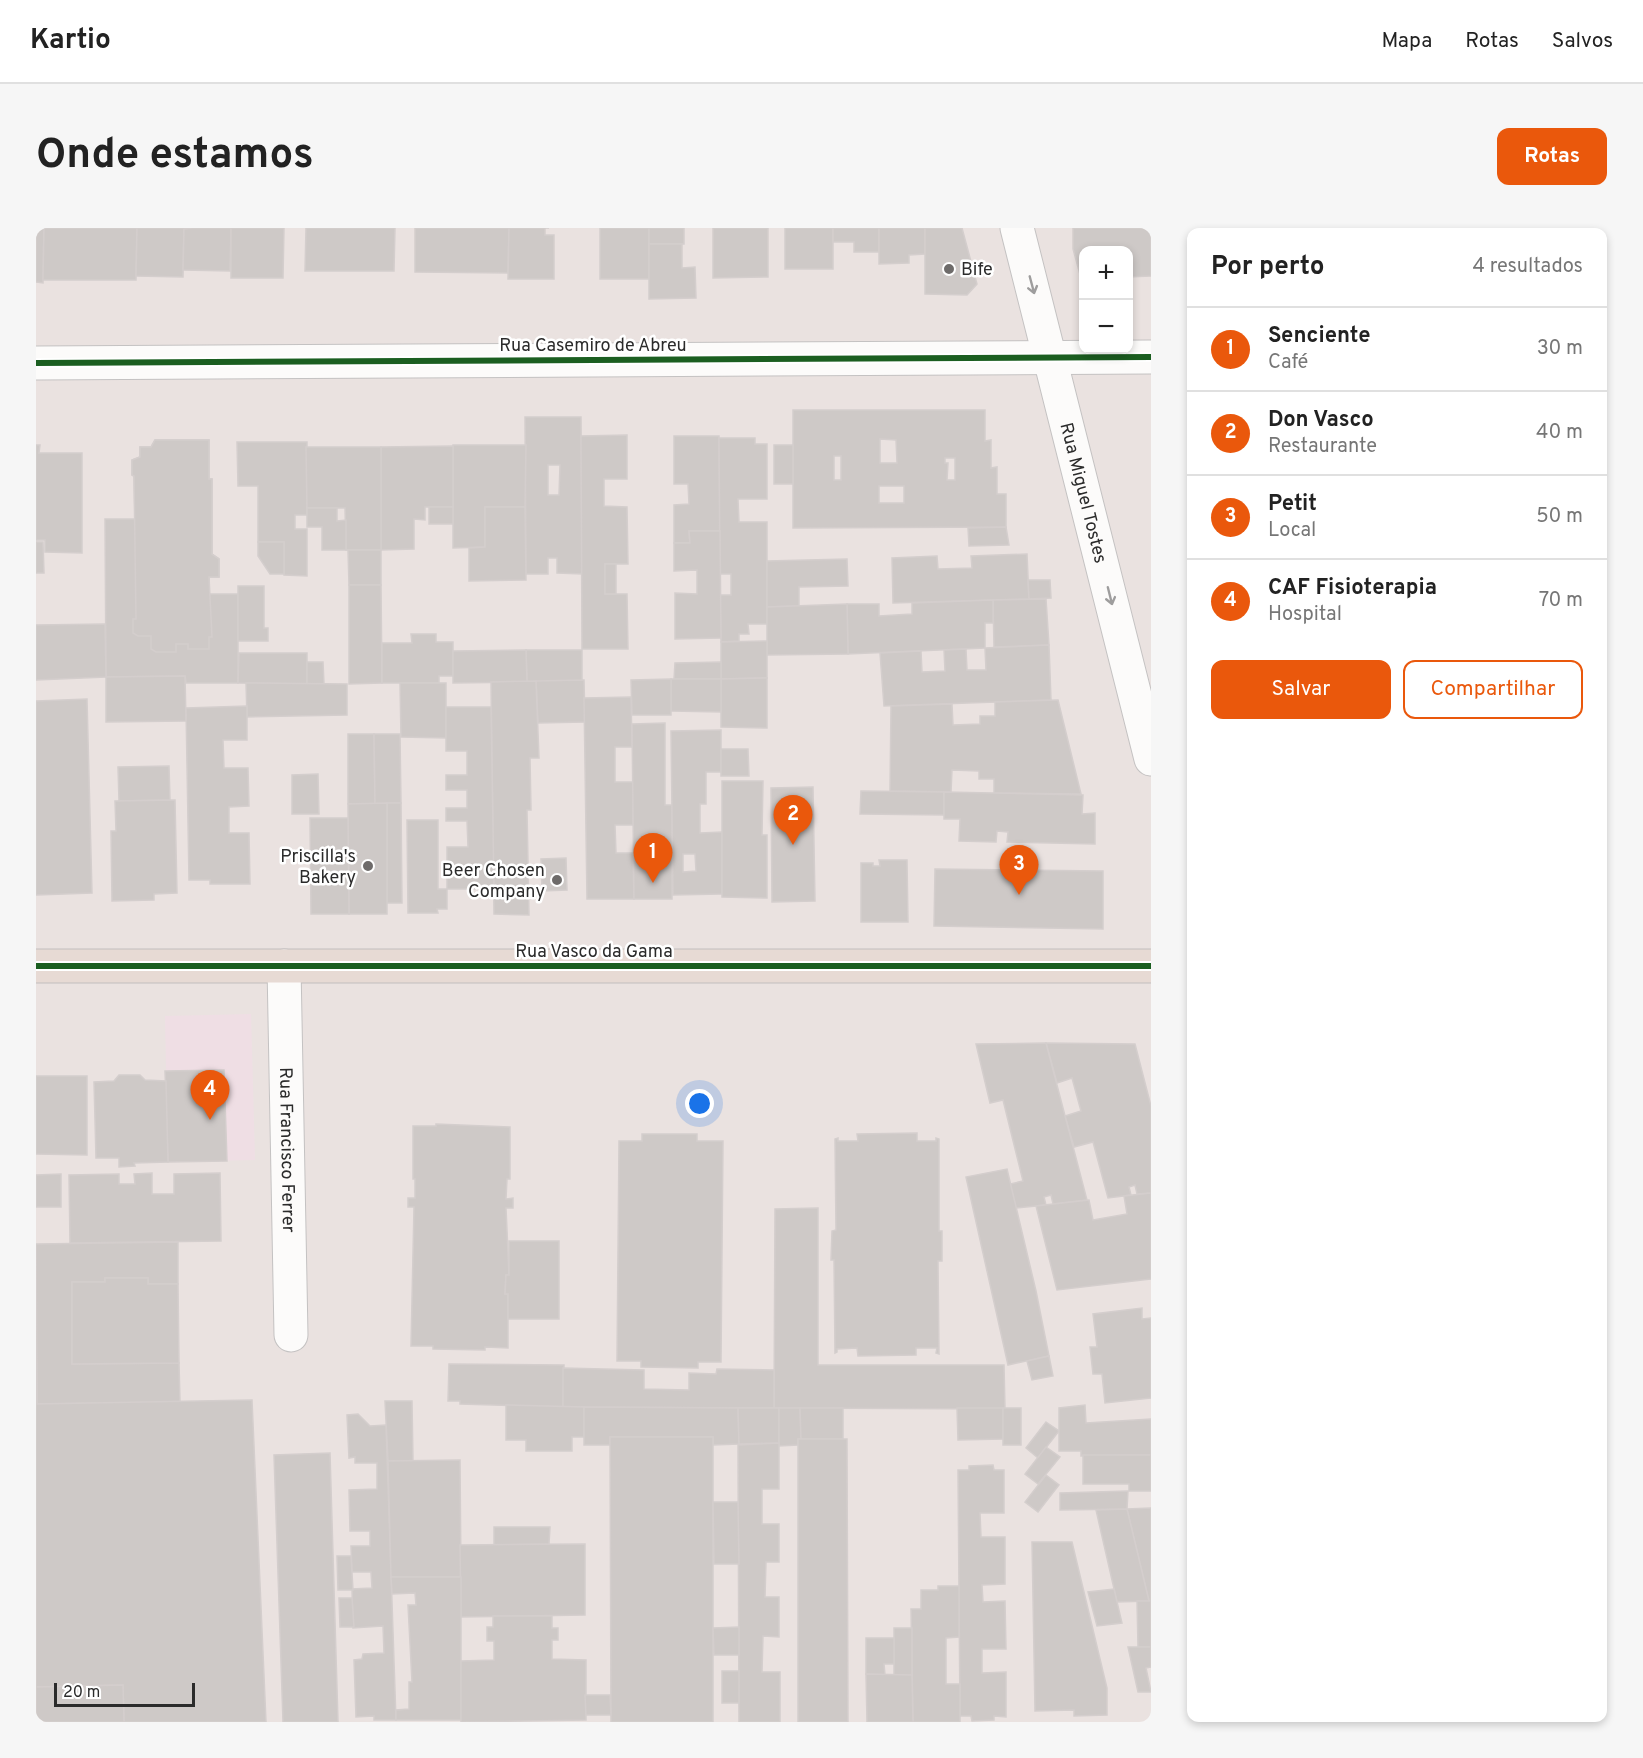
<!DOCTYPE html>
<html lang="pt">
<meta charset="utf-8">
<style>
body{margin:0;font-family:Overpass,sans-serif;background:#f6f6f6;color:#222}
.controls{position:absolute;right:18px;top:18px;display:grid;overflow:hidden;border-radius:12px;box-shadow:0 3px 9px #0003}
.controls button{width:54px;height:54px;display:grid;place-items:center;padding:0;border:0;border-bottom:2px solid #e0e0e0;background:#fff;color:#222;font:30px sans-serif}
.scale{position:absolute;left:18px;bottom:15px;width:141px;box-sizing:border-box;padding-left:6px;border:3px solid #2b2b2b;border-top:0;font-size:16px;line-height:21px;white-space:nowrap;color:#2b2b2b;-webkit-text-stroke:4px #fff;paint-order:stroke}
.you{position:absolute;left:664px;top:876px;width:21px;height:21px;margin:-15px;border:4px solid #fff;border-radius:50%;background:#1a73e8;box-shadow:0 0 0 9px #1a73e833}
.badge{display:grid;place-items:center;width:39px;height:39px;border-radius:50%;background:#ea580c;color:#fff;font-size:20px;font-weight:700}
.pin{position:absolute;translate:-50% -50px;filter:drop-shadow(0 2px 3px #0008)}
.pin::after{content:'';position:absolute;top:32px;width:21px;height:18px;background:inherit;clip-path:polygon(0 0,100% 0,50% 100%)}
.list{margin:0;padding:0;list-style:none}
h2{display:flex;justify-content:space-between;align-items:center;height:78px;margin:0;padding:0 24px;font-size:26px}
h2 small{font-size:20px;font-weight:400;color:#767676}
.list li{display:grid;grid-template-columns:39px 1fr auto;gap:18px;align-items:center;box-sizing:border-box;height:84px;padding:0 24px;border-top:2px solid #e0e0e0}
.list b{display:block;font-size:22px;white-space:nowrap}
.list p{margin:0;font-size:20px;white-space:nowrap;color:#767676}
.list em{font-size:20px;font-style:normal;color:#767676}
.actions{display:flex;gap:12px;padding:18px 24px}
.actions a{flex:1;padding:14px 0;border:2px solid #ea580c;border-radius:12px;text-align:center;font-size:21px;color:#ea580c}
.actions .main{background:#ea580c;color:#fff}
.map{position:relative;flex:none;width:1115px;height:1494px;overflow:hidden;border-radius:12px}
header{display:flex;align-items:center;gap:36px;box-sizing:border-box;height:84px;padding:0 30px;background:#fff;border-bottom:2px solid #e0e0e0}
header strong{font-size:28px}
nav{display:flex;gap:33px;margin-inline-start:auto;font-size:21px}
.intro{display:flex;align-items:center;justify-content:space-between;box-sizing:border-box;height:144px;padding:0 36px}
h1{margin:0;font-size:42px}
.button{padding:15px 27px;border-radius:12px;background:#ea580c;color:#fff;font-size:21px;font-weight:700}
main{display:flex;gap:36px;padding:0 36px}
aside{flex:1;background:#fff;border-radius:12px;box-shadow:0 3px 9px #0003}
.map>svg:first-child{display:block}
.medical{fill:#efdee4}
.building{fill:#cec9c7;stroke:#d4cecd;stroke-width:1.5;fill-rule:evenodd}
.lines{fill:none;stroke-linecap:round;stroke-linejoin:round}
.minor-casing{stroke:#c4c2c2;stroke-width:35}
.major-casing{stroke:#c1bebe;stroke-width:35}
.minor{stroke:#fcfbfa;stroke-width:33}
.major{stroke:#e7dad4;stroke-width:33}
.cycleway-casing{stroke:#fff;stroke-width:10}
.cycleway{stroke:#1b5e20;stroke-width:6}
.oneway{stroke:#9e9d9d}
.poi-dot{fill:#6e6b6a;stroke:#fff;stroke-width:2}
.labels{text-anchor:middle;stroke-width:5;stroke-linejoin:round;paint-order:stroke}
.poi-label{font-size:18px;fill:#2b2b2b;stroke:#fff;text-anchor:end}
.street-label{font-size:18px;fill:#2b2b2b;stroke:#fff}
</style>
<header>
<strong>Kartio</strong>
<nav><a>Mapa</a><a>Rotas</a><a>Salvos</a></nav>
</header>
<div class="intro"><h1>Onde estamos</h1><a class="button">Rotas</a></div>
<main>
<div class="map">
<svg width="1115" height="1494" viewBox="0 0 1115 1494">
<rect width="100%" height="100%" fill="#eae2e0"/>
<!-- medical -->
<polygon class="medical" points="215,786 219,932 132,934 129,788"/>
<!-- building -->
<g class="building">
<polygon points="0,0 8,0 7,55 0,54"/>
<polygon points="8,0 101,0 100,52 7,52"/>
<polygon points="101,0 148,0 147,49 100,48"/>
<polygon points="156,0 195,0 194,43 147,42 148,1"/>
<polygon points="195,0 248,0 247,50 195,50"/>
<polygon points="270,0 359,0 358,43 269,43"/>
<polygon points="379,0 473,0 472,45 379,44"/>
<polygon points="473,0 513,0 509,0 509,7 518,7 518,51 472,51"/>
<rect x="564" y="0" width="49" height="51"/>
<rect x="613" y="0" width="35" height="16"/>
<polygon points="677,0 732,0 732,49 677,50"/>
<rect x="749" y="0" width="48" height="41"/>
<polygon points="797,0 843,0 843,24 818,24 818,14 797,14"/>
<polygon points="843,0 889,0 889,26 873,27 873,35 843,36"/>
<polygon points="889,0 926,0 941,56 931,67 889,66"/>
<polygon points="1037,0 1115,0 1115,48 1092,49 1092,22 1048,22 1048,50 1045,50 1037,21"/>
<polygon points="613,16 646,16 646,40 659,39 660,70 613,71"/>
<path d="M757 182H949V213L955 212V240L961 239V266H970V299L757 300ZM844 211 860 212 861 235H844ZM798 228H805V252H798ZM909 230H919V252H911L912 235H909ZM843 258H868V275H843Z"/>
<path d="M489 189H545L546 346 521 345V330H512V346H490ZM512 237H524L523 267H512Z"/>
<polygon points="591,207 591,251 568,251 568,278 591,279 592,336 569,336 569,366 591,366 592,421 546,421 545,208"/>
<polygon points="638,208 683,208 683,210 684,303 653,303 654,315 638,315 638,277 653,276 652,256 638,256"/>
<polygon points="683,210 719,210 719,216 731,216 731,271 702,271 703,294 731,294 731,396 712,396 713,406 703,406 703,413 685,414 684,367 695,367 695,346 684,346"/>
<polygon points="119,212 173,212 173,251 176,251 176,326 183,331 183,349 173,349 173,366 202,366 202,455 150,455 149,448 70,449 69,291 99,291 98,248 96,247 96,232 104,229 104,219 115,219"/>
<polygon points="119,212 173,212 173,251 176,251 176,326 183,331 183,349 173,349 176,409 173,409 173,421 152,421 152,416 140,416 140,424 120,424 115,421 115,408 102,408 97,405 97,391 100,391 98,248 96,247 96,232 104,229 104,219 115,219"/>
<polygon points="201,214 271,214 271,287 259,287 259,301 271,301 271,348 248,347 248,314 222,314 222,258 202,258"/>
<polygon points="0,217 4,217 3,225 46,225 46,325 9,324 9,312 0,312"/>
<polygon points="417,217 490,217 489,279 449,279 449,319 417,320"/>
<rect x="738" y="217" width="19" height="39"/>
<polygon points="417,218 417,279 389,279 389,292 378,291 378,321 345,322 345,219"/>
<polygon points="270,219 345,219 345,322 310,322 309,280 271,280"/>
<rect x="393" y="279" width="24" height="17"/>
<polygon points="449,279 489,279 490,352 433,353 433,320 449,319"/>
<polygon points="271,280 301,280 301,293 310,292 310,322 286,322 286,299 271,299"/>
<polygon points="970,299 973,317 933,318 932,300"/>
<polygon points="653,303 684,303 685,410 639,411 639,365 661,366 661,342 638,343 638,315 654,315"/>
<polygon points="0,314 7,314 8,345 0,345"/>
<polygon points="222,314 248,314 248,346 234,346 222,328"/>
<polygon points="312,322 345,322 345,357 313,357"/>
<polygon points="991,326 993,371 857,375 856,330 901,328 902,341 936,340 935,328"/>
<polygon points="811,331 812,358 763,359 763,378 731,379 731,333"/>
<rect x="569" y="336" width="11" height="30"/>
<polygon points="992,352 1014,352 1015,370 993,371"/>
<polygon points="313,357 345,357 346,455 313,456"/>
<polygon points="202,358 228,358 228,400 232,400 232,413 202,413"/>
<polygon points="1010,371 1013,417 958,419 957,372"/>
<polygon points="957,372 957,395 949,395 949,420 812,426 811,376 843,376 843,388 876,386 876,375"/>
<polygon points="811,376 812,426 731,427 731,379"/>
<polygon points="69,396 70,449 0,452 0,397"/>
<polygon points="375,406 400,406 400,414 417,414 417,448 403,448 403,455 346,455 346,415 376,415"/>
<polygon points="731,413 731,450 685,451 685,414"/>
<polygon points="1013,417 1015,472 848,478 844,425 885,423 886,444 909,443 908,422 930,421 931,442 950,442 949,420"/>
<polygon points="490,422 546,422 546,453 491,454"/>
<polygon points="490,422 491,454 417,455 417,423"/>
<polygon points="203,425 271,425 271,456 202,455"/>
<polygon points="271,434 287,434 288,456 271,456"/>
<polygon points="685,434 685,451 638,451 639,435"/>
<polygon points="149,448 150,493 70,494 70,449"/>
<polygon points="731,450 731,500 685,499 685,451"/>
<polygon points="635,451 685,451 685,484 635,483"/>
<polygon points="635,451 635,487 596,487 595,452"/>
<polygon points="548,452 549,494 502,495 500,453"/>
<polygon points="500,453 503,530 494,530 495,582 491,582 493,687 458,686 455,454"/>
<polygon points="210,455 311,456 311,487 211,489"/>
<polygon points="364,455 410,455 410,510 365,509"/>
<polygon points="595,469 596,519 579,519 579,554 597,554 597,597 579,597 580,625 597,625 598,671 551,671 548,470"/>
<polygon points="51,471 56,665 0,667 0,473"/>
<polygon points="1022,472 1045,566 958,565 958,551 943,551 943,543 916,542 915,564 854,563 855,478 916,476 917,497 944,496 944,488 959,488 959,474"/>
<polygon points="211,478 211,512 187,512 188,540 212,540 213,578 193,579 193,605 213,605 214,656 174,656 174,652 153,652 150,480"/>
<polygon points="410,479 455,479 458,661 411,661 411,619 432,619 431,593 410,593 410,580 431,580 431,562 410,562 410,547 431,547 431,523 410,523"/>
<polygon points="629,495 629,577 636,577 636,671 598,671 596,496"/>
<path d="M685 502V544H670V576H664V605L686 604V666L637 667 635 503ZM647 626H659L660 643 647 644Z"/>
<polygon points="312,506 338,506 339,576 312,576"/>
<polygon points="338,506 364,506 365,575 339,576"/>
<polygon points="685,521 712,521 713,548 685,548"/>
<polygon points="133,538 134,572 83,573 82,539"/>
<polygon points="282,546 283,586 256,586 256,547"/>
<polygon points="686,553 727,553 726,607 731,607 731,670 686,669"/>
<polygon points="777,559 779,673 736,674 735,560"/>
<polygon points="825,563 908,564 908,587 824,586"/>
<polygon points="908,564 1047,567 1046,586 1059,585 1059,616 971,614 972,604 961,603 960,614 923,613 924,591 908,591"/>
<polygon points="139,572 141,665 118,666 118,672 76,673 75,603 80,603 79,573"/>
<polygon points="351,575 365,575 366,675 351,675"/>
<polygon points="351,575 351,686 313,686 312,576"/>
<polygon points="274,590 312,590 313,686 275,686"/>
<polygon points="371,592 402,592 402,661 411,661 411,681 401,681 402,685 372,685"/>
<polygon points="530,630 531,662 506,663 505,631"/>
<polygon points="843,632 871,632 872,694 825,694 825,635 837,635 837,638 844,638"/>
<polygon points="899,641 1067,643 1067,701 898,698"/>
<polygon points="1010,815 1099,816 1115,878 1115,965 1101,966 1099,957 1093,959 1095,967 1072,970 1057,914 1038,919 1029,888 1045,883 1036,850 1021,855"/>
<polygon points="1010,815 1051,972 1017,976 1015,967 1008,969 1010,977 980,980 974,956 987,953 967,872 954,875 940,816"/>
<polygon points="188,842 191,933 132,934 129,843"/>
<polygon points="83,847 104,847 109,852 130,853 132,934 98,935 99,938 83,939 83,930 60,930 58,854 78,853"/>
<polygon points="0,848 51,848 51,927 0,926"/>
<polygon points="400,896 474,899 474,951 471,951 470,971 477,970 477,980 470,980 473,1047 470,1047 469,1066 472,1066 472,1120 449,1119 449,1122 397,1121 397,1118 375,1118 378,979 372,979 372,970 379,970 379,951 377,951 377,898 400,898"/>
<polygon points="881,905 881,913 900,913 900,910 903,911 903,1003 906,1003 906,1033 902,1033 903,1126 900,1125 901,1120 880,1120 880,1127 822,1128 821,1120 801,1121 801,1124 799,1125 798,1032 795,1032 796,1003 800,1002 799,911 802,910 802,913 822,913 821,906"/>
<polygon points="606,906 661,906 661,913 687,913 685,1134 662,1134 662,1140 605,1139 605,1133 581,1133 583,913 606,913"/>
<polygon points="971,941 1000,1063 1013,1128 972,1137 930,949"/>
<polygon points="116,945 116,966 138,966 138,946 184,945 185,1013 34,1015 33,947 83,946 83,956 99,956 98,946"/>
<polygon points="25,946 25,979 0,979 0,947"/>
<polygon points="1115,965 1115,1051 1021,1062 1000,978 1053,972 1057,992 1091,986 1088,968"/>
<polygon points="782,980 782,1137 968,1137 969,1181 738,1180 739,981"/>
<polygon points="473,1013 523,1013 523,1091 472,1091 472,1066 469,1066 470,1047 473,1047"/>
<polygon points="142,1014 142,1056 112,1056 112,1050 69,1050 69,1054 36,1054 36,1136 143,1135 144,1174 1,1176 0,1016"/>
<polygon points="69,1050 112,1050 112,1056 142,1056 143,1135 36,1136 36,1054 69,1054"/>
<polygon points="1106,1080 1106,1091 1115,1090 1115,1170 1069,1175 1066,1146 1057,1146 1054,1119 1061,1119 1057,1086"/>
<polygon points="0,1094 1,1176 0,1176"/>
<polygon points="1013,1128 1017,1148 996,1152 991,1133"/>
<polygon points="413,1136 528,1137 527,1179 424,1176 424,1173 412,1173"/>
<polygon points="527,1140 608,1142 608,1161 653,1162 653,1145 680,1146 681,1141 738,1142 738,1180 527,1179"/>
<polygon points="216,1172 230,1494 88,1494 87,1457 0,1459 0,1176"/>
<polygon points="349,1173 376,1173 377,1233 352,1233"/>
<polygon points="470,1177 548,1179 548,1209 536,1209 536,1223 490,1223 490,1212 470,1212"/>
<polygon points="1049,1177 1050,1195 1115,1191 1115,1227 1045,1228 1045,1223 1023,1223 1023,1180"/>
<polygon points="548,1179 702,1180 703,1216 677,1217 677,1209 574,1209 574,1217 548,1217"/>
<polygon points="702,1180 743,1180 743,1215 703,1216"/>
<polygon points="743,1180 764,1180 765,1211 762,1211 762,1217 743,1218"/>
<polygon points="764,1180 807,1180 807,1211 765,1211"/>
<polygon points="921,1180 967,1180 967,1211 922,1212"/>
<rect x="967" y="1180" width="18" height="37"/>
<polygon points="322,1186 334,1198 350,1197 360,1492 338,1492 338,1488 320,1489 318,1432 326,1431 327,1426 348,1425 347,1398 317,1400 316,1361 336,1360 335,1344 316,1344 315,1318 334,1318 334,1303 314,1303 313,1262 341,1261 341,1235 319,1235 319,1229 313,1230 311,1187"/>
<polygon points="1010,1194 1023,1203 1002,1230 990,1220"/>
<polygon points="574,1209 677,1209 677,1494 575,1494"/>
<polygon points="762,1211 811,1211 812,1494 762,1494"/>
<polygon points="743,1215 743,1261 726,1261 726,1296 743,1296 743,1334 730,1334 729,1369 743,1369 743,1409 727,1408 726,1444 744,1444 744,1494 703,1494 702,1217"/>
<polygon points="1010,1219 1024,1229 1002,1256 989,1246"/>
<polygon points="294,1225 302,1494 247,1494 238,1227"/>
<polygon points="1047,1227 1115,1227 1115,1263 1093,1263 1093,1256 1047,1256"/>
<polygon points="424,1232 425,1349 355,1349 352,1233"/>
<polygon points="957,1237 958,1242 968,1242 968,1285 944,1285 945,1309 969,1309 969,1356 946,1357 947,1374 969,1373 970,1421 946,1421 946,1445 970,1444 970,1489 958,1488 958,1492 936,1493 935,1488 924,1488 922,1242 933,1242 933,1238"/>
<polygon points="1010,1247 1023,1257 1002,1284 989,1274"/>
<polygon points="1092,1263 1091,1281 1024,1282 1024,1265"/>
<polygon points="677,1274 702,1274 703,1336 678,1336"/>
<polygon points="1115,1280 1115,1373 1113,1373 1091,1281"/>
<polygon points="1091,1281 1113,1373 1081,1374 1060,1282"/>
<polygon points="458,1299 514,1299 513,1316 458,1317"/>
<polygon points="996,1314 1036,1314 1071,1460 1071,1487 1038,1488 1038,1482 999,1483"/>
<polygon points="549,1316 549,1387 425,1389 424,1317"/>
<polygon points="301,1328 315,1328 317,1362 302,1362"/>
<polygon points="355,1349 425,1349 425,1492 360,1492 360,1482 373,1481 373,1454 376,1454 372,1377 380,1377 379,1365 356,1366"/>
<polygon points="902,1358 923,1358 923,1409 910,1410 910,1456 924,1456 924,1494 877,1494 875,1381 885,1381 885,1362 902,1362"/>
<polygon points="1078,1361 1086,1395 1061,1398 1052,1364"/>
<polygon points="303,1370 316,1370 318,1399 304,1399"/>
<polygon points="1101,1373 1115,1373 1115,1419 1102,1419"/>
<polygon points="457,1388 516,1388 516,1400 522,1400 522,1412 516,1412 516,1431 550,1432 550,1492 425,1494 425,1433 458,1432 458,1413 451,1413 451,1399 457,1399"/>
<polygon points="703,1399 703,1427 678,1427 677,1400"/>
<rect x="858" y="1400" width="18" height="47"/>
<polygon points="830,1410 858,1410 858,1436 848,1436 849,1447 830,1446"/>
<polygon points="1092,1419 1115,1419 1115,1439 1110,1440 1115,1464 1102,1464"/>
<rect x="686" y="1443" width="17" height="32"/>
<polygon points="830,1446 876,1447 877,1494 831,1494"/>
<polygon points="87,1457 88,1494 0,1494 0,1459"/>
<polygon points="549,1467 574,1467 575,1487 550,1487"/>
</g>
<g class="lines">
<defs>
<g id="minor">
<path id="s1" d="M981 0 1115 531"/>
<polyline points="0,135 1115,129"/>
<path id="s2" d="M248 738 255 1107"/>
</g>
<polyline id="major" points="0,738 1115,738"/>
</defs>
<!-- minor casing -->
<use href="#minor" class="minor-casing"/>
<!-- major casing -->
<use href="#major" class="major-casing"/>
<!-- minor -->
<use href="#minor" class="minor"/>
<!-- major -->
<use href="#major" class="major"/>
<defs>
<g id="cycleway">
<polyline points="0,135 1115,129"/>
<polyline points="0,738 1115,738"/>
</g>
</defs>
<!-- cycleway casing -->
<use href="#cycleway" class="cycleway-casing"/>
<!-- cycleway -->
<use href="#cycleway" class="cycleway"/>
</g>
<!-- one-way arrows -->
<defs><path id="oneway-shaft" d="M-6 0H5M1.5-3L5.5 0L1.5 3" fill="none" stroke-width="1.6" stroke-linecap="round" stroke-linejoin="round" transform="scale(1.5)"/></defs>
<g class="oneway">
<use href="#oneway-shaft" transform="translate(996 57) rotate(75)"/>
<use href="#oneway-shaft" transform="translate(1074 368) rotate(76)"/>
</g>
<!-- markers -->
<g class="poi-dot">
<circle cx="913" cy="41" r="6"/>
<circle cx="332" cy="638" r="6"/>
<circle cx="521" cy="652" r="6"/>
</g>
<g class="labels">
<!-- poi labels -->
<g class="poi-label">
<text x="925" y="47" text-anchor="start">Bife</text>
<text x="320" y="634">Priscilla's<tspan x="320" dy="21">Bakery</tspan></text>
<text x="509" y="648">Beer Chosen<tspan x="509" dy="21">Company</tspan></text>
</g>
<!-- street labels -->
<g class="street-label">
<text x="557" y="123">Rua Casemiro de Abreu</text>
<text dy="6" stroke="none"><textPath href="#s1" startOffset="273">Rua Miguel Tostes</textPath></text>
<text x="558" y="729">Rua Vasco da Gama</text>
<text dy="6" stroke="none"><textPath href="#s2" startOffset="184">Rua Francisco Ferrer</textPath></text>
</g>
</g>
</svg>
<div class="controls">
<button>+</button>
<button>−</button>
</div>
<div class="scale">20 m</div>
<div class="you"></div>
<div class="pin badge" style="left:617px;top:655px">1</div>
<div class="pin badge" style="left:757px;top:617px">2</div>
<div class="pin badge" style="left:983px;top:667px">3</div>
<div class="pin badge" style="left:174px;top:892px">4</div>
</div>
<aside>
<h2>Por perto<small>4 resultados</small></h2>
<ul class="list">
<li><span class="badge">1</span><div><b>Senciente</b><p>Café</p></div><em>30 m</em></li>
<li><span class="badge">2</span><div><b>Don Vasco</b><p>Restaurante</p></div><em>40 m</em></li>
<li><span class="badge">3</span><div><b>Petit</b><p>Local</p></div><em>50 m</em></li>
<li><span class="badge">4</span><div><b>CAF Fisioterapia</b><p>Hospital</p></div><em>70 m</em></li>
</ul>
<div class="actions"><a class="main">Salvar</a><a>Compartilhar</a></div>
</aside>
</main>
